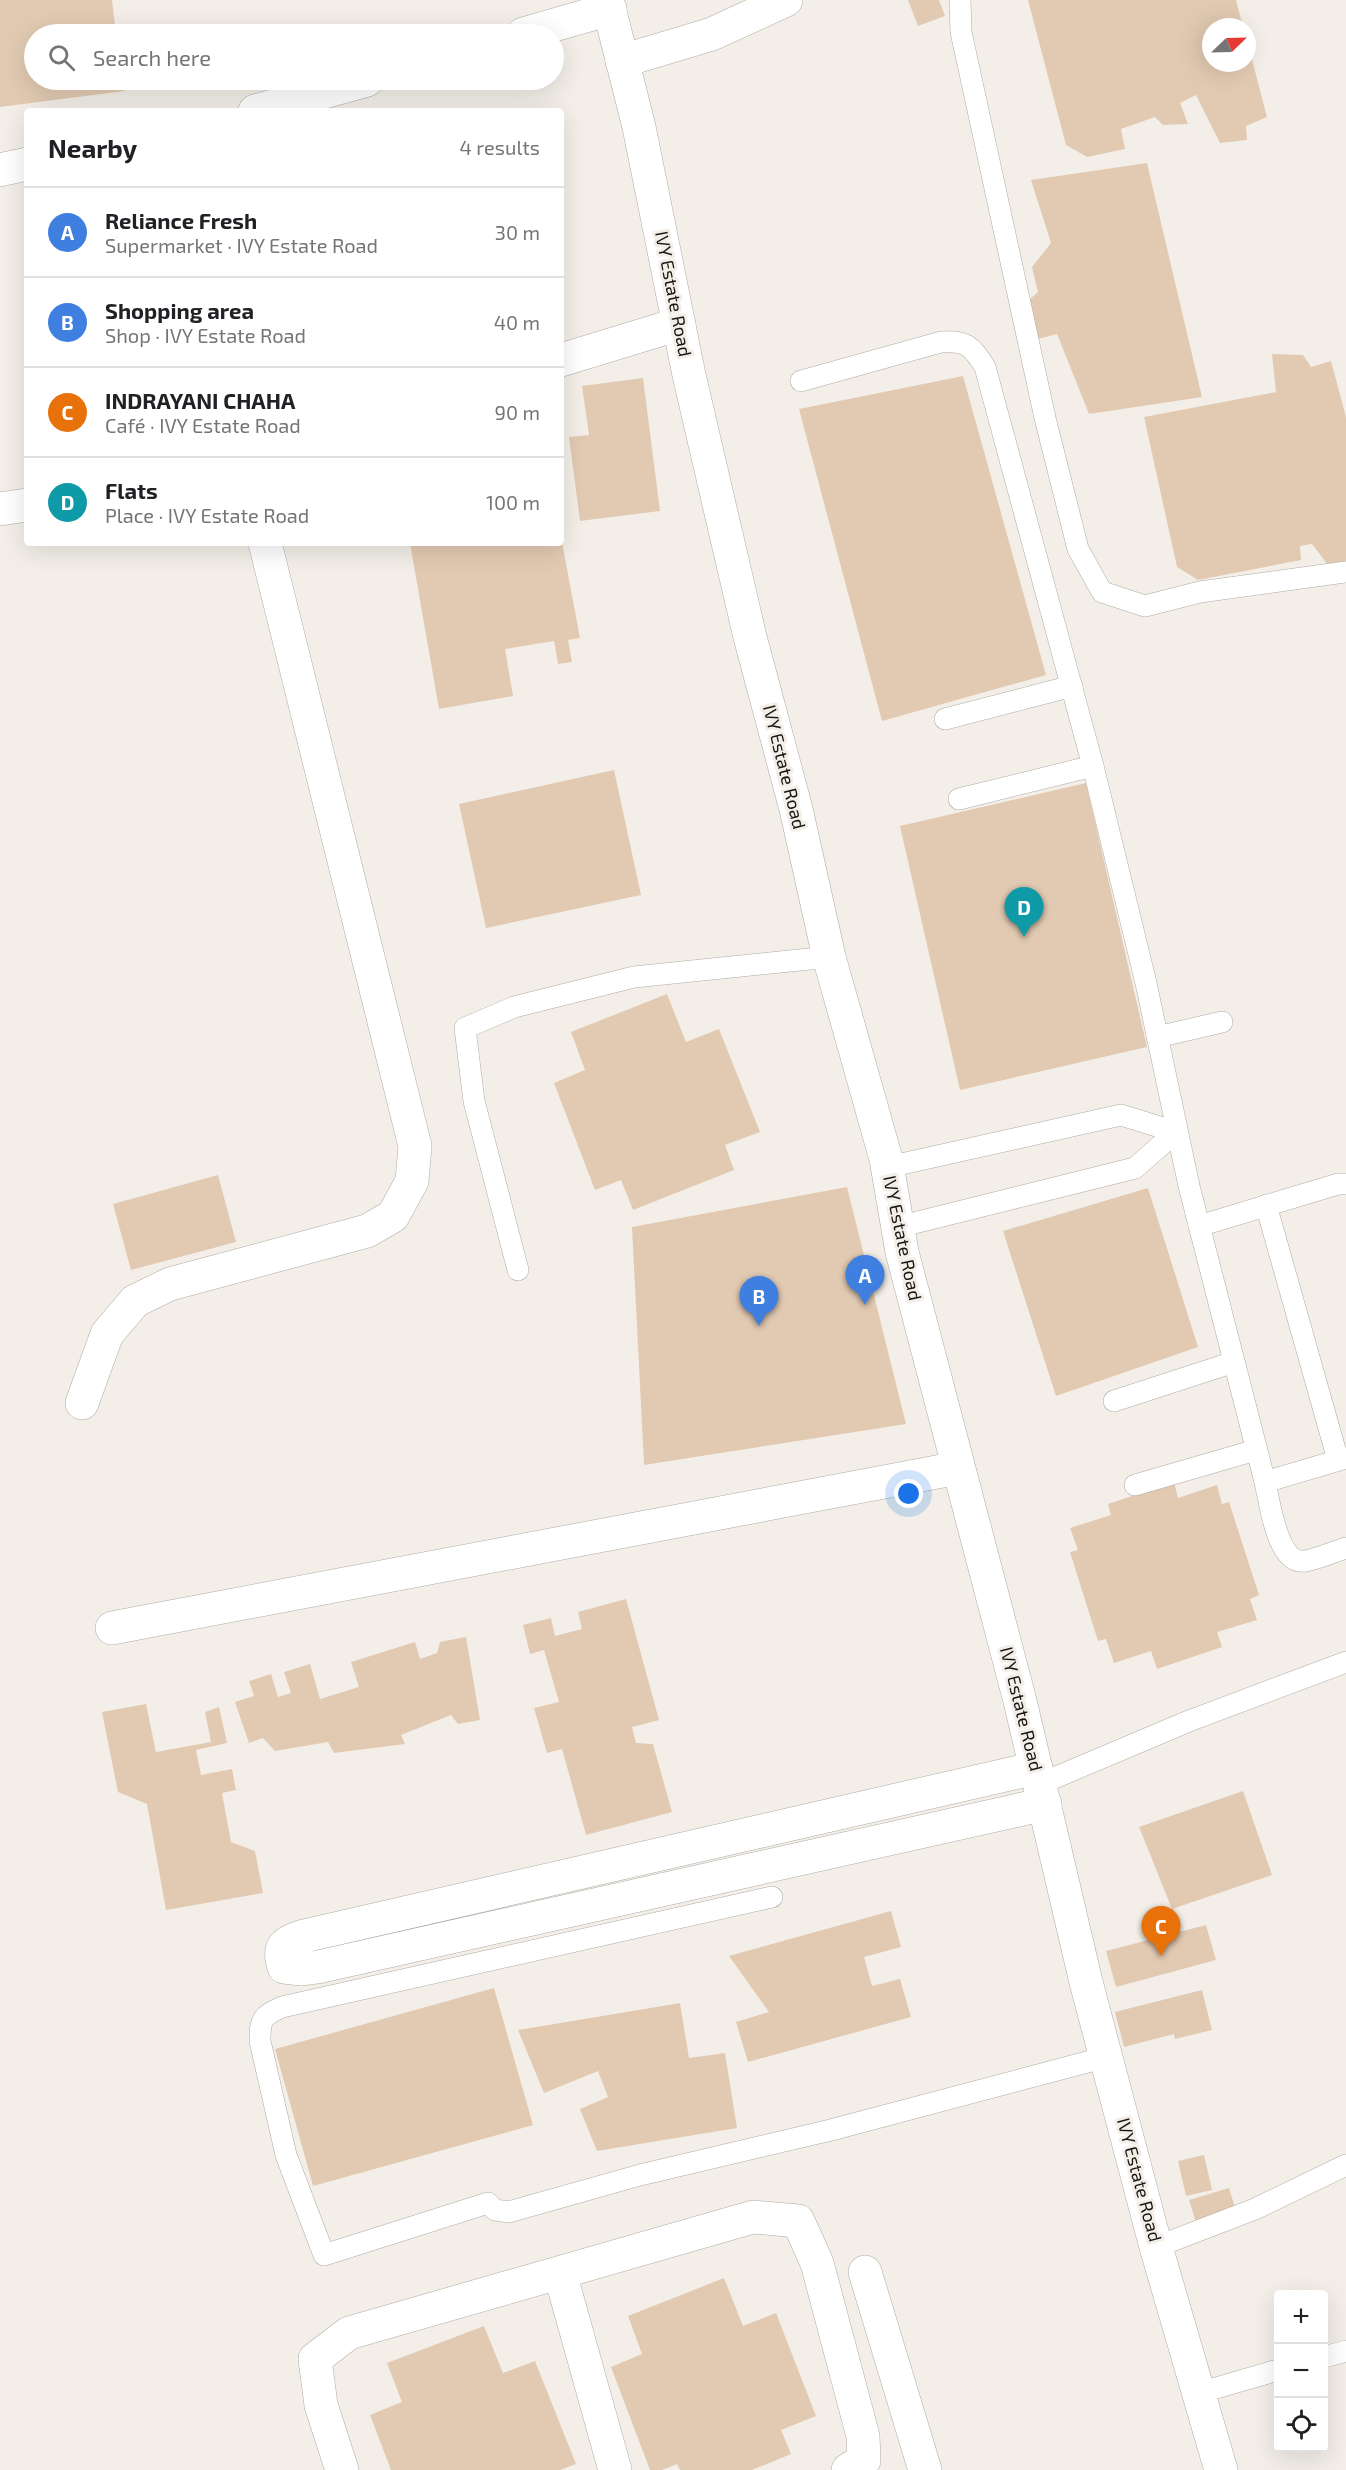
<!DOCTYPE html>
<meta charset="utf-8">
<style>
body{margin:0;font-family:"Exo 2",sans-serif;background:#f2f2f2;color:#202124}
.controls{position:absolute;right:18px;bottom:18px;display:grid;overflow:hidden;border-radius:6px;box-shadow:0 6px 24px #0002}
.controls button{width:54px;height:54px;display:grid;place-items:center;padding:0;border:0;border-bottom:2px solid #e0e0e0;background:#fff;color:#202124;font:30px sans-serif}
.compass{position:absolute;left:1202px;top:18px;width:54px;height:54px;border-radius:50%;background:#fff;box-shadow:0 6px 24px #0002;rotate:67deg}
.you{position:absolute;left:909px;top:1494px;width:21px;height:21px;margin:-15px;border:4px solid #fff;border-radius:50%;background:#1a73e8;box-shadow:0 0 0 9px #1a73e833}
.badge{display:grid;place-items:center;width:39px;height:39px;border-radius:50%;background:#977d25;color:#fff;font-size:20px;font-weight:700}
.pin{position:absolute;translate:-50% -50px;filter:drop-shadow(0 2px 3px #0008)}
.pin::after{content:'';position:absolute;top:32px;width:21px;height:18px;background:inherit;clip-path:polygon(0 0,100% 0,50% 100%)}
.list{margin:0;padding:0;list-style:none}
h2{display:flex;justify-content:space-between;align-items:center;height:78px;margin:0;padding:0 24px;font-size:26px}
h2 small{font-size:20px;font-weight:400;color:#757577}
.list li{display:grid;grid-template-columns:39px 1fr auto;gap:18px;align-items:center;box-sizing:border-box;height:90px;padding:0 24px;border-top:2px solid #e0e0e0}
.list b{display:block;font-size:22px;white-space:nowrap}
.list p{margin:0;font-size:20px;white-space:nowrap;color:#757577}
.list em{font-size:20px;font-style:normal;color:#757577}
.icon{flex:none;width:33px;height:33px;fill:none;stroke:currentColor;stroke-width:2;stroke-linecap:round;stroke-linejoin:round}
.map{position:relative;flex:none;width:1346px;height:2470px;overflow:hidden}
.search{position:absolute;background:#fff;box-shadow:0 6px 24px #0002;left:24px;top:24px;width:540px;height:66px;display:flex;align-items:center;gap:15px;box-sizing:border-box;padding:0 21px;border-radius:33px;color:#757577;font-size:22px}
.panel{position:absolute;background:#fff;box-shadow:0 6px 24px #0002;left:24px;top:108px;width:540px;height:438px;border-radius:6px}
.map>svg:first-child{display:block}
.building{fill:#e2cab2}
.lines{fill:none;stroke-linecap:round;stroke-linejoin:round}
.service-casing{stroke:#afaba4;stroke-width:22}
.minor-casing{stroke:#afaba4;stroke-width:34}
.service{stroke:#fff;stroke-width:21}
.minor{stroke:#fff;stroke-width:33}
.labels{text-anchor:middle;stroke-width:6;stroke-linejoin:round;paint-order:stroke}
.street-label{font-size:18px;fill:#171613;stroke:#f3efe8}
</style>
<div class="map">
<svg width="1346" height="2470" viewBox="0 0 1346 2470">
<rect width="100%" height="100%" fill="#f3efe8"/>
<!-- building -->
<g class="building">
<polygon points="0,0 112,0 116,34 34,34 34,80 123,80 124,91 0,107"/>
<polygon points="908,0 939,0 945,16 918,26"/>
<polygon points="1028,0 1236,0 1243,27 1211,27 1211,63 1247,63 1248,44 1267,117 1246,126 1247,140 1220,143 1196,95 1180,103 1188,124 1163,125 1155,117 1121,129 1125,149 1087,157 1066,145"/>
<polygon points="1147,163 1202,397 1089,414 1057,334 1038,339 1030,299 1038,292 1032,267 1051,243 1031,180"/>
<polygon points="1272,354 1303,355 1311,367 1331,361 1346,417 1346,570 1334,573 1312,544 1300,546 1301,560 1198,580 1177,567 1144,417 1276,392"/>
<polygon points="963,376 1046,675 882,721 799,409"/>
<polygon points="643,378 660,511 580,521 569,437 589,435 582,386"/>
<polygon points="561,537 580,638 568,640 572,662 558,664 554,641 505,649 513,696 439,709 410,543 561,543"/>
<polygon points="614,770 641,895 486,928 459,804"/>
<polygon points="1086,783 1147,1047 960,1090 900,826"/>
<polygon points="667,994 686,1042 719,1029 760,1132 725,1145 734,1170 633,1210 621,1180 595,1190 554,1083 585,1070 571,1032"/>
<polygon points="218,1175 236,1242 131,1270 113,1204"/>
<polygon points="847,1187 906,1424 644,1465 632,1227"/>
<polygon points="1148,1188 1198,1347 1056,1396 1003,1231"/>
<polygon points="1174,1482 1178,1498 1217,1485 1222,1504 1229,1502 1259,1595 1250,1599 1257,1620 1217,1632 1222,1647 1157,1669 1151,1651 1114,1663 1106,1639 1098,1641 1070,1552 1078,1550 1070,1528 1111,1515 1108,1504"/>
<polygon points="626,1599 659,1720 632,1727 636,1743 653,1744 672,1812 586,1835 562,1749 547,1753 534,1708 559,1702 544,1650 530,1654 523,1625 551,1618 555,1636 582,1629 578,1612"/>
<polygon points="466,1637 480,1720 458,1724 451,1715 401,1735 405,1744 334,1753 328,1742 275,1751 263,1738 249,1743 235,1702 254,1696 249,1681 271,1674 278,1697 291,1693 284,1672 310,1664 320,1699 359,1687 351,1662 415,1642 420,1659 437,1653 440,1642"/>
<polygon points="146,1704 156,1752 211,1742 205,1712 219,1707 227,1743 196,1750 201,1775 232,1769 236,1790 222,1793 231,1842 255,1851 263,1893 166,1910 147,1804 118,1792 102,1712"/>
<polygon points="1243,1791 1272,1875 1172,1909 1139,1827"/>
<polygon points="891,1911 901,1947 864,1957 872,1986 900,1979 911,2017 748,2062 736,2022 769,2012 729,1956"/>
<polygon points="1206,1925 1216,1960 1116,1987 1106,1951"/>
<polygon points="494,1988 533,2125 313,2186 275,2049"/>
<polygon points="1202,1990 1212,2030 1175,2039 1174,2034 1124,2047 1115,2012"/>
<polygon points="680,2003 689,2058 725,2053 737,2128 597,2151 580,2109 608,2097 598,2071 544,2093 518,2030"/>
<polygon points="1204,2155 1212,2190 1186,2196 1178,2161"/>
<polygon points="1229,2188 1236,2211 1196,2222 1189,2200"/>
<polygon points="724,2278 743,2326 776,2313 816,2416 781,2430 791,2454 752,2470 680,2470 677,2464 662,2470 650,2470 611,2367 642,2354 628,2316"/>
<polygon points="484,2326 503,2373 535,2361 576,2464 560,2470 391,2470 370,2415 402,2402 387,2363"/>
</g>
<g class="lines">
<defs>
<g id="service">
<polyline points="960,0 961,32 1045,418 1078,549 1102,592 1145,606 1200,592 1346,572"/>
<path d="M801 381 941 342C966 340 972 346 985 367L1093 766 1146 983 1189 1186 1265 1482 1346 1458"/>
<polyline points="945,719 1072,686"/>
<polyline points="959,799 1093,766"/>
<polyline points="1157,1037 1222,1022"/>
<polyline points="888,1167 1121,1115 1176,1132 1135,1168 898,1227"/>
<polyline points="1266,1205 1338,1460"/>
<polyline points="1199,1226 1338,1184 1346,1184"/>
<polyline points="518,1270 474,1101 465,1028 514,1007 634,977 829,957"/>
<polyline points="1114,1401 1234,1362"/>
<path d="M1265 1482C1270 1503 1277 1565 1305 1561 1318 1559 1333 1552 1346 1548"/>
<polyline points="1135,1485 1256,1450"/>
<polyline points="1040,1784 1189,1721 1346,1662"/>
<path d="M772 1897 282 2007C262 2016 260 2019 260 2041L286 2155 324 2255 488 2203 495 2210 509 2212 640 2175 831 2130 1106 2057"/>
<polyline points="1156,2247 1255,2209 1346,2165"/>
<polyline points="1324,2357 1346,2351"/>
<polyline points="1199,2393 1278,2370"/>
</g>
<g id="minor">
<polyline points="607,0 639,127 689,375 750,637 796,809 829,957 886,1159 902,1252 1020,1701 1086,1982 1156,2247 1221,2470"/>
<polyline points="523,34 610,9"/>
<polyline points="622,61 712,34 786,0"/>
<polyline points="255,111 367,80"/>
<polyline points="0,170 27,164"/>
<polyline points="561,360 679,324"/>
<polyline points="0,509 27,505"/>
<polyline points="82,1403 107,1334 135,1301 170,1284 367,1231 393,1216 412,1181 415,1146 265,543"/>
<polyline points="112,1628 958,1468"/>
<path d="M1036 1768 304 1936C285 1942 277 1946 284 1967L302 1969 318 1967 1045 1804"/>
<polyline points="865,2272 925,2470"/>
<polyline points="560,2273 615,2470"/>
<polyline points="342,2470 321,2405 315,2359 349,2333 753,2217 798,2221 817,2263 863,2436 864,2460 848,2470"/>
</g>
</defs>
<!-- service casing -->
<use href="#service" class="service-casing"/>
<!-- minor casing -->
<use href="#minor" class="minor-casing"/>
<!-- service -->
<use href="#service" class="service"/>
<!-- minor -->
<use href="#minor" class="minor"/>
</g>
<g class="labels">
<!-- street labels -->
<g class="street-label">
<text transform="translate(673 294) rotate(79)" y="6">IVY Estate Road</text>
<text transform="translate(784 767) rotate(76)" y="6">IVY Estate Road</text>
<text transform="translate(902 1238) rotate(78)" y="6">IVY Estate Road</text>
<text transform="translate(1021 1709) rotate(76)" y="6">IVY Estate Road</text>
<text transform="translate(1139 2180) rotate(75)" y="6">IVY Estate Road</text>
</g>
</g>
</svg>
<div class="controls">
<button>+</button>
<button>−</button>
<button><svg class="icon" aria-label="locate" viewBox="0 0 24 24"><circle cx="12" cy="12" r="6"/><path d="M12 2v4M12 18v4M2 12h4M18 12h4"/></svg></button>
</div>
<svg class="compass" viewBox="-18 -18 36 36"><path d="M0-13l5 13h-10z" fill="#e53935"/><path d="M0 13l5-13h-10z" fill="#757577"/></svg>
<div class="you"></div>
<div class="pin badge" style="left:865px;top:1305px;background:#3f7fe0">A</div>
<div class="pin badge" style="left:759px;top:1326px;background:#3f7fe0">B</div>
<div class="pin badge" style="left:1161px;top:1956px;background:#e8710a">C</div>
<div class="pin badge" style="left:1024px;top:937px;background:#0f9aa8">D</div>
<div class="search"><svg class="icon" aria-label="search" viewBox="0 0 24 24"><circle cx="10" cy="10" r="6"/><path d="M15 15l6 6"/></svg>Search here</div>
<section class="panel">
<h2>Nearby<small>4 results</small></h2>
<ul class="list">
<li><span class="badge" style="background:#3f7fe0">A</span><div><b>Reliance Fresh</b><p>Supermarket · IVY Estate Road</p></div><em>30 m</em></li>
<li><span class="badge" style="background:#3f7fe0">B</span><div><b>Shopping area</b><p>Shop · IVY Estate Road</p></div><em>40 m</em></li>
<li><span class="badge" style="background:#e8710a">C</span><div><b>INDRAYANI CHAHA</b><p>Café · IVY Estate Road</p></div><em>90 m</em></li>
<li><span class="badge" style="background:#0f9aa8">D</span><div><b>Flats</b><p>Place · IVY Estate Road</p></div><em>100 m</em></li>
</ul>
</section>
</div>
